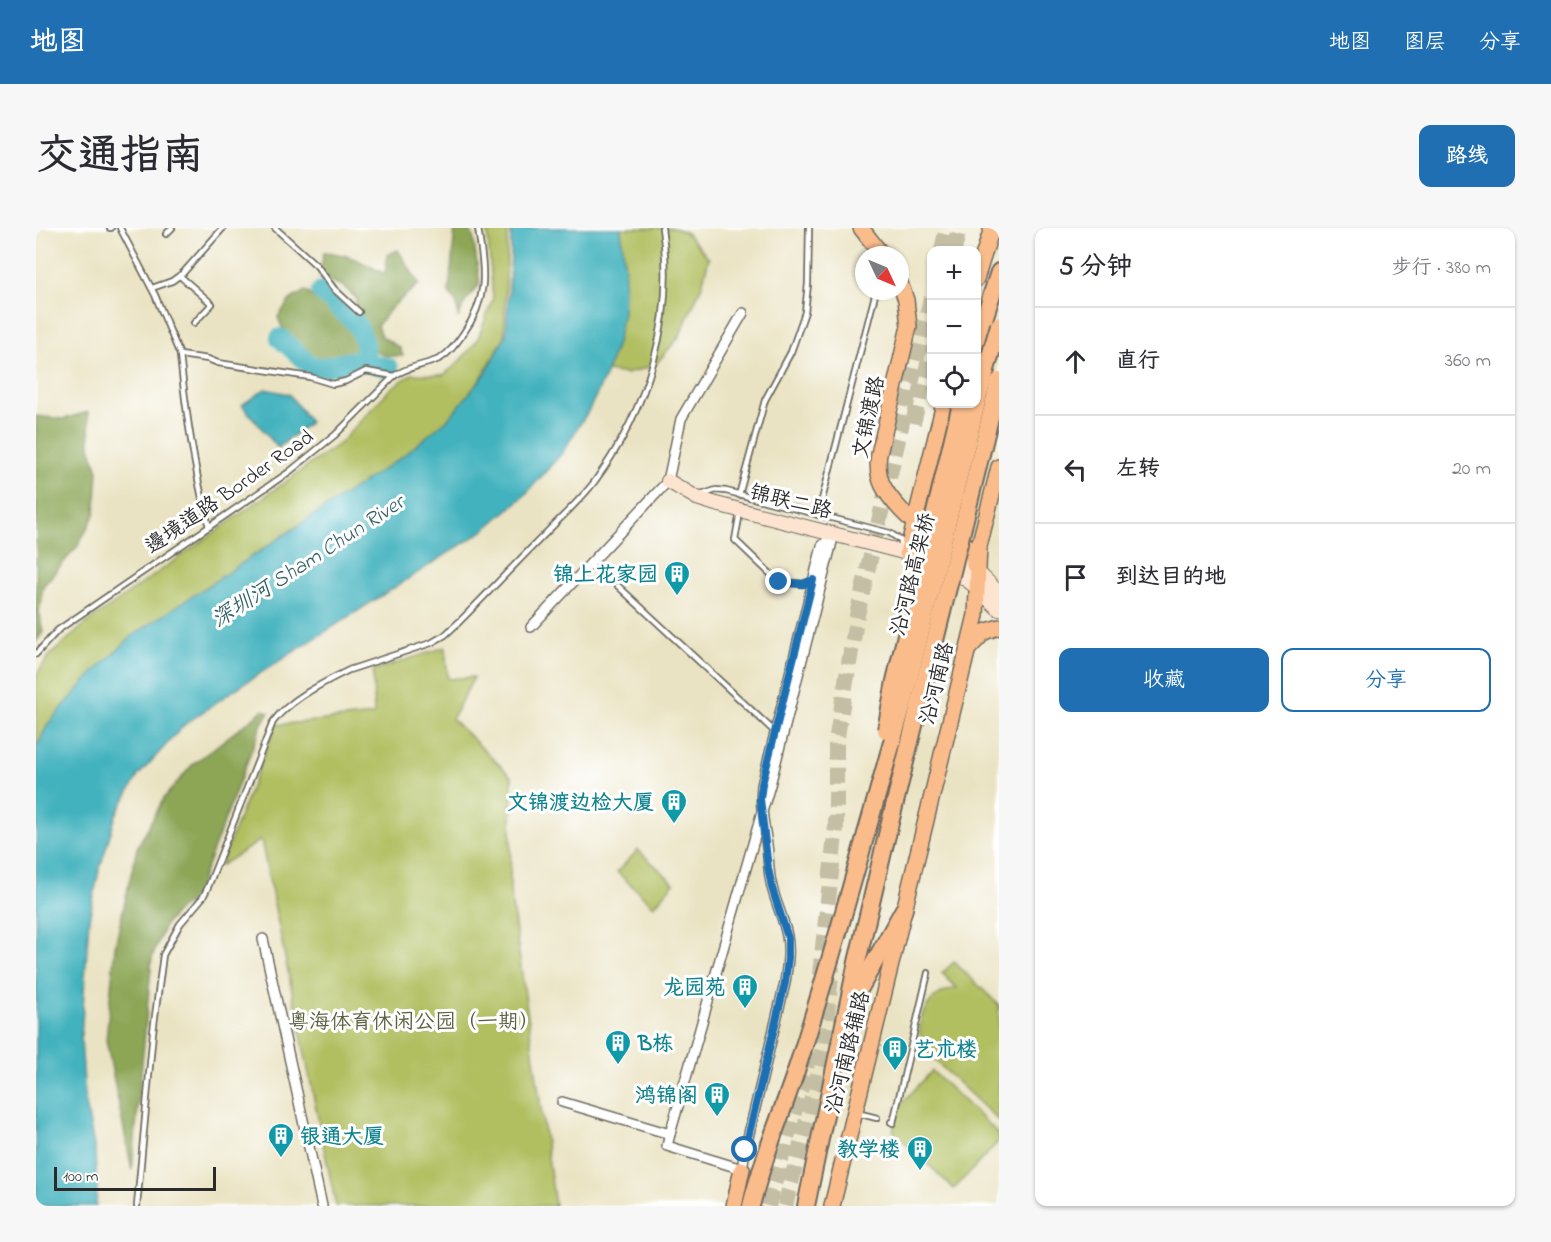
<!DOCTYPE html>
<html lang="zh">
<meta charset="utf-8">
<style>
body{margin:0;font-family:"Indie Flower","LXGW WenKai TC",sans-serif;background:#f7f7f7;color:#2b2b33}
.controls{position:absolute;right:18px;top:18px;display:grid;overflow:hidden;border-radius:12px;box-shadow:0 2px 4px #0004}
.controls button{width:54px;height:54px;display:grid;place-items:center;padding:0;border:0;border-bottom:2px solid #e1e1e2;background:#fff;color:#2b2b33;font:30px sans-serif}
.compass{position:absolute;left:819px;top:18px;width:54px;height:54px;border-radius:50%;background:#fff;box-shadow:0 2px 4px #0004;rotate:134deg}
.scale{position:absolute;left:18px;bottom:15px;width:162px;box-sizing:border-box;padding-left:6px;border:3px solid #2b2b2b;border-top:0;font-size:16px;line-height:21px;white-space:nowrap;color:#2b2b2b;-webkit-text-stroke:4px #fff;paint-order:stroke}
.stop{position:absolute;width:18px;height:18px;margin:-14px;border:4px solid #1f6fb2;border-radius:50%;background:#fff}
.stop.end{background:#1f6fb2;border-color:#fff;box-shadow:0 2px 6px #0008}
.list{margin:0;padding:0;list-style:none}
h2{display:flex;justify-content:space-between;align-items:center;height:78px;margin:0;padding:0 24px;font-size:26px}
h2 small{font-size:20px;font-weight:400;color:#7c7c81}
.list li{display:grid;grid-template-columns:39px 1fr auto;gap:18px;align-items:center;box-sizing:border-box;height:108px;padding:0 24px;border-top:2px solid #e1e1e2}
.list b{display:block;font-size:22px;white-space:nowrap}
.list em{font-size:20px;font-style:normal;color:#7c7c81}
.actions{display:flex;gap:12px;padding:18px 24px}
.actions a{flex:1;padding:14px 0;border:2px solid #1f6fb2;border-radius:12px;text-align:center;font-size:21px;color:#1f6fb2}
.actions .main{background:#1f6fb2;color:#fff}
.icon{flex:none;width:33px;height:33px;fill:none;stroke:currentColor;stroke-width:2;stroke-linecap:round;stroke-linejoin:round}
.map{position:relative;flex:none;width:963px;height:978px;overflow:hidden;border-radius:12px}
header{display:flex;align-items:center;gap:36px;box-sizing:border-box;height:84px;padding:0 30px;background:#1f6fb2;color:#fff}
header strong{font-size:28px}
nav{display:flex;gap:33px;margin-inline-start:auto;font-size:21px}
.intro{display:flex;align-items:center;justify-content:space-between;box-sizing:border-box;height:144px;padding:0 36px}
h1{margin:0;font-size:42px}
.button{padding:15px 27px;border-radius:12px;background:#1f6fb2;color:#fff;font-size:21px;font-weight:700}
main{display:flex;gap:36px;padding:0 36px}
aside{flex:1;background:#fff;border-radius:12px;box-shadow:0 2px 4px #0004}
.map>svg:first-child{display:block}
.green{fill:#b1bf61;stroke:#6e7546;stroke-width:1.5}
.forest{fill:#8ca657;stroke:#5c6841;stroke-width:1.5}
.water{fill:#43b2be;stroke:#376e74;stroke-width:1.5}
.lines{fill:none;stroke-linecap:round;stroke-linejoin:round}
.river{stroke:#43b2be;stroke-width:20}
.highway-tunnel{stroke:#c4bea5;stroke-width:16;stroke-dasharray:16 8;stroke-linecap:butt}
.lane-casing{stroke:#6e6b60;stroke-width:8}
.street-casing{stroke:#6e6b60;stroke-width:12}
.secondary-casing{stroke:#6e6b60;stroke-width:16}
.primary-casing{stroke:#6e6b60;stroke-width:18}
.highway-casing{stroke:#6e6b60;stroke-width:20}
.lane{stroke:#fff;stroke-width:4.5}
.street{stroke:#fff;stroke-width:9}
.secondary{stroke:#fde4d1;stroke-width:14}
.primary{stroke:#fabc8b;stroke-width:15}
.highway{stroke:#fabc8b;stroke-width:16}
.highway-bridge-casing{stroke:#6e6b60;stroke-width:20;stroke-linecap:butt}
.highway-bridge{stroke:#fabc8b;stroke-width:16}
.route{stroke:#1f6fb2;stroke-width:8}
.labels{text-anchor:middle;stroke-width:6;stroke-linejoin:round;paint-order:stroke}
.street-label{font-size:21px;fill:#2b2b2b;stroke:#fff}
.culture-label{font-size:21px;font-weight:bold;fill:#0d838f;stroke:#fff;text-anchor:end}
.park-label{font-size:21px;fill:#5a5f3e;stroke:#fff}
.water-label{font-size:22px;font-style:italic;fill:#356166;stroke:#fff}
</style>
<header>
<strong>地图</strong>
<nav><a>地图</a><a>图层</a><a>分享</a></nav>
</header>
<div class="intro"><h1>交通指南</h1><a class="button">路线</a></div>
<main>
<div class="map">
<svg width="963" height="978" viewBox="0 0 963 978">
<rect width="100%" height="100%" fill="#fff"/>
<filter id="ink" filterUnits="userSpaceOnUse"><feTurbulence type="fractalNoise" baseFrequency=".0167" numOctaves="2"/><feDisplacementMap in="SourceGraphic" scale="12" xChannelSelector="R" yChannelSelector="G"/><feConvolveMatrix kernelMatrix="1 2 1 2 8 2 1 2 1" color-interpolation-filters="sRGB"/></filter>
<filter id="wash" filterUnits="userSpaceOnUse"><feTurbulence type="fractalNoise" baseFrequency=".008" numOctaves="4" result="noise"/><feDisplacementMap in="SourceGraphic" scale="24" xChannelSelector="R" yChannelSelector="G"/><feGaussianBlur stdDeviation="1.35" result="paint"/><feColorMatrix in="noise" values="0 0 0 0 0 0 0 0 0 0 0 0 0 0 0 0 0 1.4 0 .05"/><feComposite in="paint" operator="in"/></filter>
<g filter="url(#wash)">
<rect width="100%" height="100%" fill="#eae3c3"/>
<!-- green -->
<g class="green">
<polygon points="451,0 472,0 468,110 429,178 0,534 0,447 13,428 48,397 304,215 355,160 376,146 407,147 420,137 441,113 457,71"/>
<path d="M585 0H639L649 4 673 30 666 57 643 109 619 137 590 146 571 143C589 92 589 54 585 0Z"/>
<polygon points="409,419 412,451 438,449 416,491 476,549 474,662 519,978 300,978 225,612 184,638 240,497 338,487 337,443"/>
<polygon points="602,622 638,655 618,678 581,644"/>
<path d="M918 734 963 777V893L891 825C874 796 889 766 921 760L906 745Z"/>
<polygon points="896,843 963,906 963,913 918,961 857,903 864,877"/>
</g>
<!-- forest -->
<g class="forest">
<polygon points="419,0 432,0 437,8 444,56 429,74 422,90 421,76 413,65"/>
<path d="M362 22 383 56 356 79 341 98 345 108 364 120 367 128H352L339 124 322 139 300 148C279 132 249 115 242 89L254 72 269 63 305 88 317 83 321 71 307 58 283 49 288 24C311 25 329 35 349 46L351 27Z"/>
<polygon points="52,184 54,218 62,243 59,286 41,319 7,358 3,384 7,404 0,414 0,188 27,191"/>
<polygon points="227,482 233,484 226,495 159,669 141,683 129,697 116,729 96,942 70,812 79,718 101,620 128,570 156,537"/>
</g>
<!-- water -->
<g class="water">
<polygon points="475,0 585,0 589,42 587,84 581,115 569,149 553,182 526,225 488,268 447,303 198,462 148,497 102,548 80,587 63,643 53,691 45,810 49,871 59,923 61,962 60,978 0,978 0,520 12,496 54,448 96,408 367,228 413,190 450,145 470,107 475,28"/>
<polygon points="229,161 253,166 274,194 242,220 206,177"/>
</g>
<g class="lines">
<!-- river -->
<g class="river">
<polyline points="285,63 320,95 328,112 330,135"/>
<path d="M244 110 274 137C294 144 305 131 323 133 333 134 343 138 353 140"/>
</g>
</g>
</g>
<g filter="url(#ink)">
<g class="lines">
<!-- highway-tunnel -->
<g class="highway-tunnel">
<polyline points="906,22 911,0"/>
<polyline points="918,22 923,0"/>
<polyline points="877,195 896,120"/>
<polyline points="784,747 800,598 800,514 821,387 896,66"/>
<polyline points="732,978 770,841 774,817"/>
<polyline points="749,978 771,892 788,815 796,738"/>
</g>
<defs>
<g id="lane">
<polyline points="74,0 75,0"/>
<polyline points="84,0 119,67 144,127 172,131 182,135 274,149 297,156 310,153 330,143 358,148"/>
<polyline points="239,0 281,38 298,61 323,84"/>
<polyline points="130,6 136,0"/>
<polyline points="144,48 176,76 158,95"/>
<polyline points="116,60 136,53 147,45 187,0"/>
<path d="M144 127C150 186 158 242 173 299"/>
<polyline points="665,267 680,262 690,263 854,305 864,312 869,320"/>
<polyline points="703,267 729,172 755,124 769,84 772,56 773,0"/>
<polyline points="704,284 699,312 743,354 767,356 776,353"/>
<polyline points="782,287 840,63"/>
<polyline points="582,358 739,504"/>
<path d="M0 426 22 402 253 244 299 207 358 148C373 137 390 138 405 130 414 124 421 115 427 106 454 68 448 43 442 0"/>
<polyline points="821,885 841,890"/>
<polyline points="855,894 857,895 892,745"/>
<path d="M101 978 117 804 127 727 144 696 167 669 172 659 237 494C253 472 288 454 313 442L395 415 409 407 423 394C452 365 480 335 509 306 525 289 545 272 559 253 612 180 640 90 626 0"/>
</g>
<g id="street">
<path d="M798 306 786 318 726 557C724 577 728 597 731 617 733 631 732 645 736 659 740 676 748 691 751 708 754 724 751 739 749 755L709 922 706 941 631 918 634 906 726 584 734 557 798 306"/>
<polyline points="495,399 632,253 645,191 707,85"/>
<polyline points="227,711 286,978"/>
<polyline points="526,874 634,906"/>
</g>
<g id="secondary">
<polyline points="632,253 661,270 680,276 871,325"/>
<path d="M871 325C877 342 903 340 918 345 936 352 949 368 963 381"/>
<path d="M871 325C879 316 888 320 897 322 932 331 938 341 963 365"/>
</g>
<g id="primary">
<polyline points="825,0 846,27"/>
<polyline points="940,51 956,0"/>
<path d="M864 55 870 72 873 98 843 226C839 251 849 265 866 283 872 289 879 297 887 301 907 310 939 307 938 337"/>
<polyline points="871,325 908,176"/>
<polyline points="933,420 948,404 963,399"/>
<polyline points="698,978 706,941"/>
<polyline points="796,978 940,387 943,318 963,239"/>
</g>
<g id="highway">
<polyline points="940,116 963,44"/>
<polyline points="819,769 868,681"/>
<path d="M715 978C726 932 745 888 760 843 785 765 808 685 830 606"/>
<polyline points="770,978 821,734 851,607"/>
</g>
</defs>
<!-- lane casing -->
<use href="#lane" class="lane-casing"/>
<!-- street casing -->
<use href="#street" class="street-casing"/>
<!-- secondary casing -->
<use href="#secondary" class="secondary-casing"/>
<!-- primary casing -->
<use href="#primary" class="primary-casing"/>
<!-- highway casing -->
<use href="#highway" class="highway-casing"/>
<!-- lane -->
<use href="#lane" class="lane"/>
<!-- street -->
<use href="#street" class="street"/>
<!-- secondary -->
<use href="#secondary" class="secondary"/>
<!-- primary -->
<use href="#primary" class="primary"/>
<!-- highway -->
<use href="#highway" class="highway"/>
<defs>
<g id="highway-bridge">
<polyline points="850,502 859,453 925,176"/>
<polyline points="830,606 868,472 943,166 963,97"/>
<polyline points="851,607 963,153"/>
</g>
</defs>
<!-- highway-bridge casing -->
<use href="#highway-bridge" class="highway-bridge-casing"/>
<!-- highway-bridge -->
<use href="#highway-bridge" class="highway-bridge"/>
</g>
</g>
<g class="lines" filter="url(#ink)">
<!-- route -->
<polyline class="route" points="709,922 749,755 752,730 752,710 736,660 732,640 724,571 726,556 777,352 767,356 743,354"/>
</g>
<!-- icons -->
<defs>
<symbol id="building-pin" viewBox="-11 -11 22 30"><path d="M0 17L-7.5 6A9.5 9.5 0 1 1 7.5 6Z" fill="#0f9aa8" stroke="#fff"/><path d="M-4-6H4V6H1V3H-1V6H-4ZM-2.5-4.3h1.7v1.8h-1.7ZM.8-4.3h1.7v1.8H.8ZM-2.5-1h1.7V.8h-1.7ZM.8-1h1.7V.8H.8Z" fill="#fff"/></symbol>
</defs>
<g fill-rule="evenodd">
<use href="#building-pin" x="626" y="331" width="30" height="40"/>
<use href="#building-pin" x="623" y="559" width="30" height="40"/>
<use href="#building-pin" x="694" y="744" width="30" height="40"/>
<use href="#building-pin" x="567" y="800" width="30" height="40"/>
<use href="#building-pin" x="844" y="806" width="30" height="40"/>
<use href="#building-pin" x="666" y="852" width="30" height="40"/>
<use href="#building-pin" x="230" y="893" width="30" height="40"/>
<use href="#building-pin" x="869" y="906" width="30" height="40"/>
</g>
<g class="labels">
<!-- street labels -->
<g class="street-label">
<text transform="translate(832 189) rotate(-78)" y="7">文锦渡路</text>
<text transform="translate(193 263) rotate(-35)" y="7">邊境道路 Border Road</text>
<text transform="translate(755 273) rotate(14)" y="7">锦联二路</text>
<text transform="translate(876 346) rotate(-76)" y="7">沿河路高架桥</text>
<text transform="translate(900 455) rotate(-76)" y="7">沿河南路</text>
<text transform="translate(811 824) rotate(-76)" y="7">沿河南路辅路</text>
</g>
<!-- culture labels -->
<g class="culture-label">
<text x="622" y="353">锦上花家园</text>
<text x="618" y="581">文锦渡边检大厦</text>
<text x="690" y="766">龙园苑</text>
<text x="602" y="822" text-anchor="start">B栋</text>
<text x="878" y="828" text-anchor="start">艺术楼</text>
<text x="662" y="874">鸿锦阁</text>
<text x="264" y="915" text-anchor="start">银通大厦</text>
<text x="864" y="928">教学楼</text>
</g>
<!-- park labels -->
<g class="park-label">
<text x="378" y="800">粤海体育休闲公园（一期）</text>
</g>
<!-- water labels -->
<g class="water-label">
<text transform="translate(271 332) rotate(-33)" y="8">深圳河 Sham Chun River</text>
</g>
</g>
</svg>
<div class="controls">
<button>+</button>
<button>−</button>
<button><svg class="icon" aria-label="locate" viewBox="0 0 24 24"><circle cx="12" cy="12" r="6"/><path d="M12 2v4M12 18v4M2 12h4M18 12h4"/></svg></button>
</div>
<svg class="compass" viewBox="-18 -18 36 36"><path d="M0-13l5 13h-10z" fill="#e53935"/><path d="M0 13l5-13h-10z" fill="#7c7c81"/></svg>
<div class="scale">100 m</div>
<div class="stop" style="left:709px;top:922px"></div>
<div class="stop end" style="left:743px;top:354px"></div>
</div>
<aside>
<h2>5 分钟<small>步行 · 380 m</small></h2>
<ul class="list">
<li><svg class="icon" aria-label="ahead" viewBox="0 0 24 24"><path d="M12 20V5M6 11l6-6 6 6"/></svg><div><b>直行</b></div><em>360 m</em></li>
<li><svg class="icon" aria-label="left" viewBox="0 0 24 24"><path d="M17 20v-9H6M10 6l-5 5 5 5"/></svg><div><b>左转</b></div><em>20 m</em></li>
<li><svg class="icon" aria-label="arrive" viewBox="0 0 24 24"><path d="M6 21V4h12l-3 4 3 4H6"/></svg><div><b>到达目的地</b></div></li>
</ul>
<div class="actions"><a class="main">收藏</a><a>分享</a></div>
</aside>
</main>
